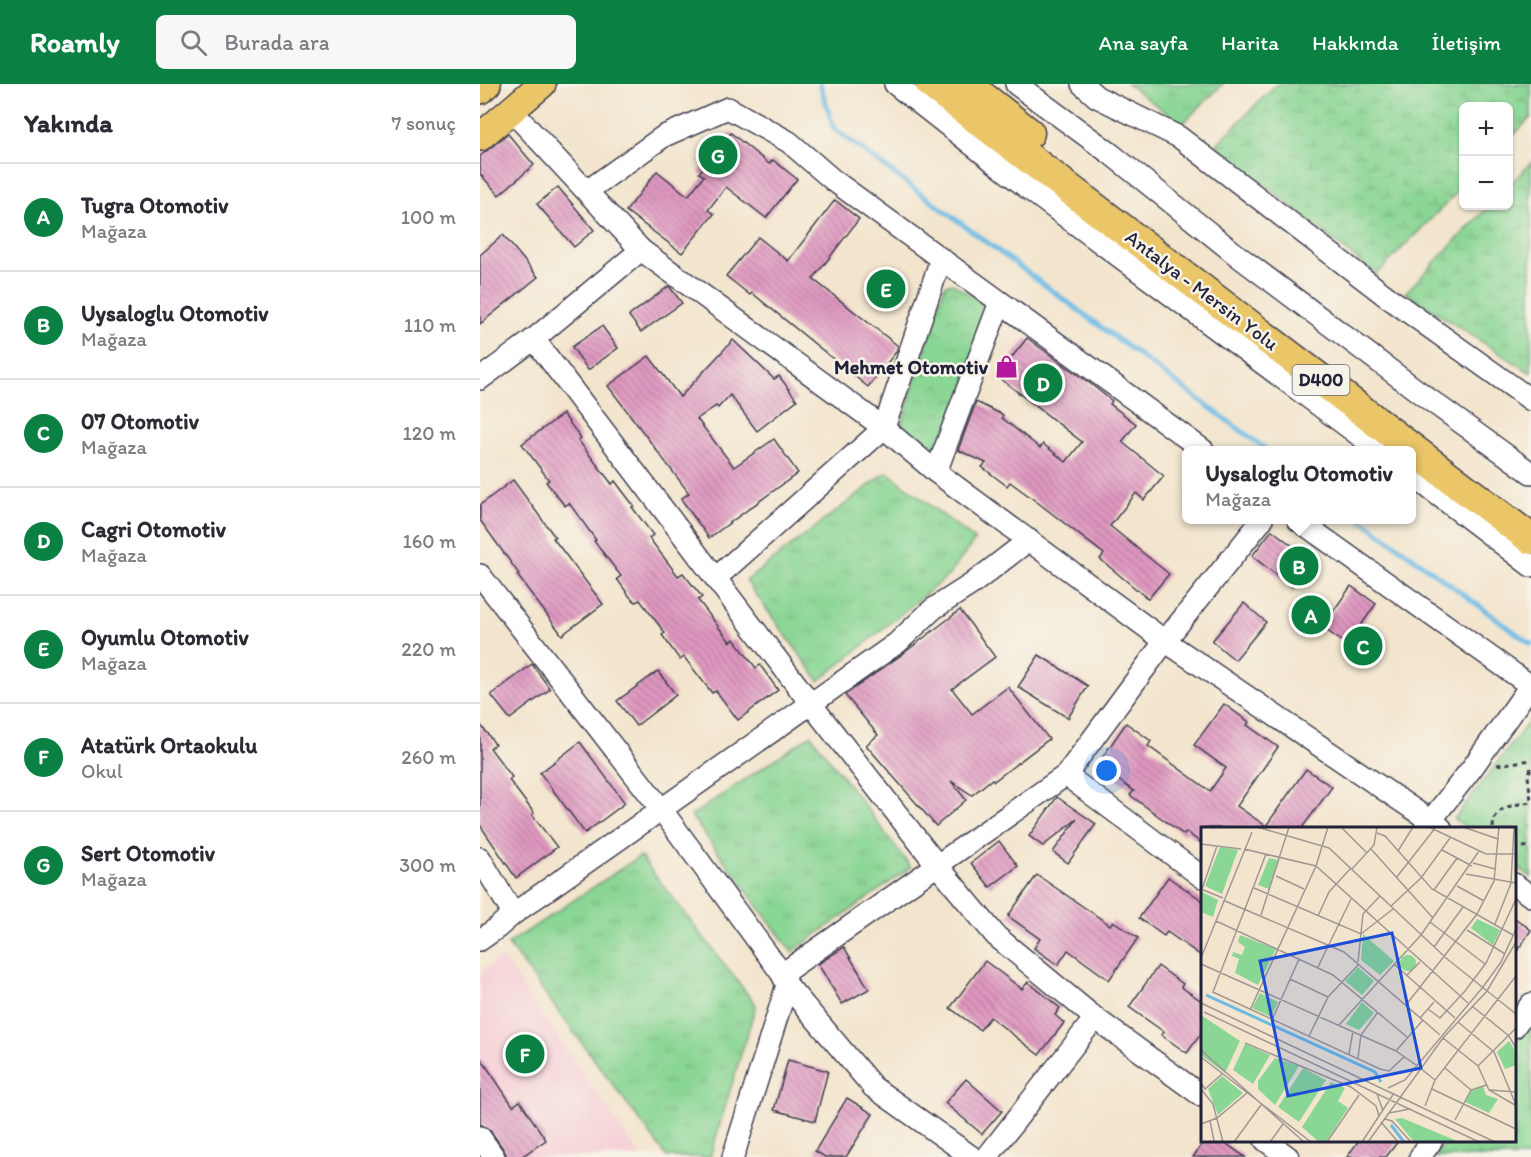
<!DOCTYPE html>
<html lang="tr">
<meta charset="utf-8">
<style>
body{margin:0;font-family:Itim,sans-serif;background:#f7f7f7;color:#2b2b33}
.controls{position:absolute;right:18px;top:18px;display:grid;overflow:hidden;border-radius:9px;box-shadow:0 2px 4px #0004}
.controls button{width:54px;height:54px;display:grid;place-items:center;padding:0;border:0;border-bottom:2px solid #e1e1e2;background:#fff;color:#2b2b33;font:30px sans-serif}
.you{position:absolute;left:627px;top:687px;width:21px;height:21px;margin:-15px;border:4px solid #fff;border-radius:50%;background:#1a73e8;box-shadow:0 0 0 9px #1a73e833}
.badge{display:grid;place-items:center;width:39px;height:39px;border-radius:50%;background:#0b8043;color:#fff;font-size:20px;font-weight:700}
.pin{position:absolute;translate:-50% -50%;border:3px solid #fff;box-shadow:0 2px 6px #0006}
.popup{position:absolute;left:702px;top:362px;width:234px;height:78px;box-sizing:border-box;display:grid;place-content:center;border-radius:9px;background:#fff;filter:drop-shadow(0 2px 4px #0005);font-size:20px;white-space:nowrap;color:#7c7c81}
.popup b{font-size:22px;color:#2b2b33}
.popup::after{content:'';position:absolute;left:50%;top:100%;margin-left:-12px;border:12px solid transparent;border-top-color:#fff}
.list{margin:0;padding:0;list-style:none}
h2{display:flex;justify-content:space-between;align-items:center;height:78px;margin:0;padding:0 24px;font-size:26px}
h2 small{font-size:20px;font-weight:400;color:#7c7c81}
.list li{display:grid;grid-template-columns:39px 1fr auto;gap:18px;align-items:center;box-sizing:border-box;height:108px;padding:0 24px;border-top:2px solid #e1e1e2}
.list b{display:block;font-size:22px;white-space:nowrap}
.list p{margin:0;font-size:20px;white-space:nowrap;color:#7c7c81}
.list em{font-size:20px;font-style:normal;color:#7c7c81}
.icon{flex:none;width:33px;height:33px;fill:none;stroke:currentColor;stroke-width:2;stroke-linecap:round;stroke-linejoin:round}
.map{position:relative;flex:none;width:1051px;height:1073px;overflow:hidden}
header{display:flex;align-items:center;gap:36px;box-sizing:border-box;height:84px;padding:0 30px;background:#0b8043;color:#fff}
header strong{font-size:28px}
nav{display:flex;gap:33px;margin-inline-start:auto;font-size:21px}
.search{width:420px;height:54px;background:#f7f7f7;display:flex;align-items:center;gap:15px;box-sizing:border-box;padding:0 21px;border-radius:9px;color:#7c7c81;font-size:22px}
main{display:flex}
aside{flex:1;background:#fff}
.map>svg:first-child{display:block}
.built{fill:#f6cfd6}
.grass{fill:url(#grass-tufts);stroke:#567c68;stroke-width:1.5}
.wetland{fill:url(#wetland-marsh);stroke:#567c68;stroke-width:1.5}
.park{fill:url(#park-crowns);stroke:#567c68;stroke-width:1.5}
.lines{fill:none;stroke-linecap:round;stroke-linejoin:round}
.stream{stroke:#69bae5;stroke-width:5}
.building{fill:url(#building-back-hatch)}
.minor-casing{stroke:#413f51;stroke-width:24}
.major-casing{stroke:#413f51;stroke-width:30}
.highway-casing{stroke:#413f51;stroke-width:33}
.path{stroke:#413f51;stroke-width:3;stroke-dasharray:4.5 4.5;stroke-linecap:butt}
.minor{stroke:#fff;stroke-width:21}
.major{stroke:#eac669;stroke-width:27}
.highway{stroke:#eac669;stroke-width:30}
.labels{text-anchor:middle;stroke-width:5;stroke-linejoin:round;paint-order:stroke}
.shield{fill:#f7f3e8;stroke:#62616f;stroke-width:1.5}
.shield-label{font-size:18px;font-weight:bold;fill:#22223b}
.street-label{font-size:20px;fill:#22223b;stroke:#f7f3e8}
.poi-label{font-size:20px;font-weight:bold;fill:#22223b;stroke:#f7f3e8;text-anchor:end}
.inset-river{fill:none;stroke:#69bae5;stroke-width:3}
.inset-road{fill:none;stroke:#9f9793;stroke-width:1.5}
.view{fill:#1d4ed8;fill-opacity:0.15;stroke:#1d4ed8;stroke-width:3}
.inset-edge{fill:none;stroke:#22223b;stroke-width:3}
</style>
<header>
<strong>Roamly</strong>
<div class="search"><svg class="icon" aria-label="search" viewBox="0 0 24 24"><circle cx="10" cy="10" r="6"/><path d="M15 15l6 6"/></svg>Burada ara</div>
<nav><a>Ana sayfa</a><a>Harita</a><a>Hakkında</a><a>İletişim</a></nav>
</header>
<main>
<aside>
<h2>Yakında<small>7 sonuç</small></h2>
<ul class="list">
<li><span class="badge">A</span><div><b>Tugra Otomotiv</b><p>Mağaza</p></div><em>100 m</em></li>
<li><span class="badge">B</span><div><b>Uysaloglu Otomotiv</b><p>Mağaza</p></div><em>110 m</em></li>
<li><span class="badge">C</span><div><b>07 Otomotiv</b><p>Mağaza</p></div><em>120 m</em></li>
<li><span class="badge">D</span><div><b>Cagri Otomotiv</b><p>Mağaza</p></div><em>160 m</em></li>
<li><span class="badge">E</span><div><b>Oyumlu Otomotiv</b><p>Mağaza</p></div><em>220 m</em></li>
<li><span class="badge">F</span><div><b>Atatürk Ortaokulu</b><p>Okul</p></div><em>260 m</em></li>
<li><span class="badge">G</span><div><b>Sert Otomotiv</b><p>Mağaza</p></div><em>300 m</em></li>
</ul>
</aside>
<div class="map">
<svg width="1051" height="1073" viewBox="0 0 1051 1073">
<defs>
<pattern id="grass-tufts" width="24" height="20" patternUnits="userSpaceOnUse" patternTransform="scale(1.5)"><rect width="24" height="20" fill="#8ad694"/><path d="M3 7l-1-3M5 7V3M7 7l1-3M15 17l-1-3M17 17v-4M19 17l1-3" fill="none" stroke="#77b780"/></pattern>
<pattern id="wetland-marsh" width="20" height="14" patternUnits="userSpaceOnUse" patternTransform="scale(1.5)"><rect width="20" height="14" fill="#8ad694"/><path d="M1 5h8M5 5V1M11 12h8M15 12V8" fill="none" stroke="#77b780"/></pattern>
<pattern id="park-crowns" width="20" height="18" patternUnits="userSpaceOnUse" patternTransform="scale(1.5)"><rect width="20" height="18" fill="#8ad694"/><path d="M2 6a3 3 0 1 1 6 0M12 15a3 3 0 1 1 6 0" fill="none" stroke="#77b780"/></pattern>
<pattern id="building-back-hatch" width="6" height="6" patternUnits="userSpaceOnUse" patternTransform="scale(1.5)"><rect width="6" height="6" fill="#df97c0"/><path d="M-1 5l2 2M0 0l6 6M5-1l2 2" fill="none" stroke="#b47b9d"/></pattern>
</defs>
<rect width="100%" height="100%" fill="#f7f3e8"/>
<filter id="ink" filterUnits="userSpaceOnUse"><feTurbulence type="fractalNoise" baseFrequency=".0167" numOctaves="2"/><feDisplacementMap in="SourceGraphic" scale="12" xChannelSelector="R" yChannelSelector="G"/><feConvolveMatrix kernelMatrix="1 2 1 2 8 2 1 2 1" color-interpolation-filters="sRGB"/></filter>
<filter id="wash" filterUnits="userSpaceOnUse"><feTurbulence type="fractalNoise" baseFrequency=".008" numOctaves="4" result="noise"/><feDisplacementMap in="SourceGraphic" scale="24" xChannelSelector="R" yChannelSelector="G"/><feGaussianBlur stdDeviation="1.35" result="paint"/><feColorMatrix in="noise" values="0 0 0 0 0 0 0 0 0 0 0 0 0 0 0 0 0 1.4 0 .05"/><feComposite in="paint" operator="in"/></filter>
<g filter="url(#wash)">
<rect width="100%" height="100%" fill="#f3e5cd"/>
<!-- built -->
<polygon class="built" points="22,873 161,1073 15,1073 0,1051 0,889"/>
<!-- grass -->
<g class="grass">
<polygon points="647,0 743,0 702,40"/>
<polygon points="407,388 495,456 469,491 339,597 266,497"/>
<polygon points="331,651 431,783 312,868 211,732"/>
<polygon points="160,772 276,921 230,1073 187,1073 28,860"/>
<polygon points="1051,935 1051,1073 954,1073 966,1057 1034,1056 1035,958"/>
</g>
<!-- wetland -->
<g class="wetland">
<polygon points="797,0 1051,0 1051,33 1029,56 1028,22 984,22 983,102 896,191 736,61"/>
<polygon points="1051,78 1051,289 925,209 1009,122 1028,122 1029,102"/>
</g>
<!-- park -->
<g class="park">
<polygon points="472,199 496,215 507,227 465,372 421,342 465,201"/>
<polygon points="1051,635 1051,793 1035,781 1034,744 987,744 974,735"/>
</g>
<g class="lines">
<!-- stream -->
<g class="stream">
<polyline points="340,0 354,45 787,366"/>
<polyline points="882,436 1051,560"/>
</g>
</g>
<g id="blocks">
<!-- building -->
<g class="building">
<polygon points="251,49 289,80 293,76 317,95 286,134 246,103 228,126 234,130 202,169 146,127 177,87 208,112 224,92 219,89"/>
<polygon points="28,50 54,81 19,111 0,90 0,72"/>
<polygon points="78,103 114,146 94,163 57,120"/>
<polygon points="355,116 379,135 333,195 418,262 416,268 388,303 272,209 270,211 246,192 278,153 308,177"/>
<polygon points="23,151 58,193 0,240 0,171"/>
<polygon points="189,202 202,219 161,248 149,232"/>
<polygon points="122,242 138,264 108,286 92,263"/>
<polygon points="547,254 612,301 632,317 630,320 656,340 642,358 684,392 664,416 656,409 630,442 689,490 668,515 620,475 624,470 557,418 530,398 527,402 502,383 506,379 478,366 496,318 523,331 522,334 560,364 563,360 586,378 602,358 517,292"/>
<polygon points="253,256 294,295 299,292 317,316 277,347 250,311 238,324 236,322 217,335 254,383 294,355 318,389 229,454 201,415 209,409 128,302 169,272 200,313"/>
<polygon points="83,330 101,354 98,356 132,400 135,397 154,422 152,423 173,451 169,454 198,492 203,489 222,513 218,516 250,558 254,555 276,584 280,581 298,606 258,636 236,607 232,609 204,573 200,576 182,551 185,549 160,516 156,518 150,513 137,495 141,492 114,457 116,456 89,419 85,422 66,398 69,396 42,360"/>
<polygon points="33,396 75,453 73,454 123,520 82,551 37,491 39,490 0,436 0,421"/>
<polygon points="792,446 832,477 812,503 772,472"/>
<polygon points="871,502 896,520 867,561 842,543"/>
<polygon points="764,519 786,538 755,576 732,557"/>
<polygon points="480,526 515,573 472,605 492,630 528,603 569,655 514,697 512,695 492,711 471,697 486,716 456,742 386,661 398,651 365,611 424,569"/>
<polygon points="559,571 608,602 588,634 538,603"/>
<polygon points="52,580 70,605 30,635 11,611"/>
<polygon points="178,587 196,611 156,642 137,617"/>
<polygon points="744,620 769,638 767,641 798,663 757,722 786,742 826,685 852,703 822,744 723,744 723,760 706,748 704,751 650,711 654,707 617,681 646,639 671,657 668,662 730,707 746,684 714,661"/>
<polygon points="0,640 15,660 10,664 32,693 29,696 54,729 52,731 77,763 36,794 0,741"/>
<polygon points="100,658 145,719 105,749 60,689"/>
<polygon points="577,713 616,740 588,779 573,768 597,735 563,762 549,752"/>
<polygon points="519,757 538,782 510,803 491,779"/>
<polygon points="557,791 630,841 633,837 658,854 629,896 588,866 578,881 554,864 560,855 528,832"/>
<polygon points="688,793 723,817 723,873 687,848 684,852 659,834"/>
<polygon points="1035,834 1051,846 1035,871"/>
<polygon points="364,863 389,905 362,920 338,880"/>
<polygon points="505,877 542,905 548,898 580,924 575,931 584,939 559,971 510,933 500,946 470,924"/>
<polygon points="678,882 703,900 701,903 723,918 723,947 707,969 681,951 684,948 649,923"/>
<polygon points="0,973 33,1022 40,1017 66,1056 41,1073 27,1073 24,1066 10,1046 0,1040"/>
<polygon points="308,976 348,987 335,1037 294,1026"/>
<polygon points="486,995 522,1027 502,1050 465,1019"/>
<polygon points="367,1014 393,1030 366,1073 345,1073 335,1067"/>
<polygon points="725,1056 741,1056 765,1073 713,1073"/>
<polygon points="879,1056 919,1056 906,1073 867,1073"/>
</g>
</g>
</g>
<g filter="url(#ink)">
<use href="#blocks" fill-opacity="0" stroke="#413f51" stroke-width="1.5"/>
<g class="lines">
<defs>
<g id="minor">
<polyline points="415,0 550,106 899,366"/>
<polyline points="536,0 631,70 758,172 943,311 1051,389"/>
<polyline points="602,0 617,13 699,53 906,212 1051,316"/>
<polyline points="32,27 161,166 404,344 456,388 685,557 961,744"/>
<polyline points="107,107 184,52 248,24 309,58 353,96 723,366"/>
<polyline points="54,255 331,620 457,781 516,852 615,934 722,1012"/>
<polyline points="0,295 54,255 161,166"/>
<polyline points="456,388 520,218"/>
<polyline points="932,391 1051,482"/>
<polyline points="818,436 1051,602"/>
<polyline points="0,491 181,725 302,890 307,901 393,1003 492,1073"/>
<polyline points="236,494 404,344 461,175"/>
<polyline points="586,691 722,793"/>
<polyline points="945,744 992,684 1050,602"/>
<polyline points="0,774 33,830"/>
<polyline points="1034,800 1051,812"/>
<polyline points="0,856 17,844 33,830 417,559 453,525 492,500 549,456"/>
<polyline points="302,890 586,691 685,557 782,436"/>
<polyline points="1034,943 1051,920"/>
<polyline points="0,1053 14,1073"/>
<polyline points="785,1056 808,1073"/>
<polyline points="253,1073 307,901"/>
<polyline points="507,1073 615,934"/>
<polyline points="940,1073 952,1056"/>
</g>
<g id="major">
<polyline points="0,6 7,0"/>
<polyline points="0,53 62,0"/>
</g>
<g id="highway">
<polyline points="451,0 1051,455"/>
<polyline points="486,0 549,49"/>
</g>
</defs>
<!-- minor casing -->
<use href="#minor" class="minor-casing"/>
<!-- major casing -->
<use href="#major" class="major-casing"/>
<!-- highway casing -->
<use href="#highway" class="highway-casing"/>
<!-- path -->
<g class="path">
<polyline points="1017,681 1051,676"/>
<polyline points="1051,684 1048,692 1051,717"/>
<path d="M1013 744C1014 722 1033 721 1051 718"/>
<polyline points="1034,764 1051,762"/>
</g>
<!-- minor -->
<use href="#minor" class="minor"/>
<!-- major -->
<use href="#major" class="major"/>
<!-- highway -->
<use href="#highway" class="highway"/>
</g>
</g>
<!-- icons -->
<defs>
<symbol id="shop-bare" viewBox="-9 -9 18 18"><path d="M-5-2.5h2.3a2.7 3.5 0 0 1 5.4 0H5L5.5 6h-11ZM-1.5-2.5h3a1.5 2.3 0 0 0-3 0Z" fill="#b5179e" stroke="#f7f3e8" stroke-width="2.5" paint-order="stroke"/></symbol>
</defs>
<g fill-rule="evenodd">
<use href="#shop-bare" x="510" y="266" width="33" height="33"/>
</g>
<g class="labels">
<!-- shield labels -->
<rect class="shield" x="812.5" y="281" width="57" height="30" rx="4.5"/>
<g class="shield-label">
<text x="841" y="302">D400</text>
</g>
<!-- street labels -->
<g class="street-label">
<text transform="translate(722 206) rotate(37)" y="7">Antalya - Mersin Yolu</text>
</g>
<!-- poi labels -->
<g class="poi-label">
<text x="508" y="290">Mehmet Otomotiv</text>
</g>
</g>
<!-- overview -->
<g transform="translate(721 743)">
<rect width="315" height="315" fill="#f3e5cd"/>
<path d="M19 20 37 23 21 67 4 59ZM276 92 299 103 292 118 270 101ZM162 107 193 134 179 148 160 133ZM39 108 75 122 57 158 34 146 38 132 31 129 32 125 41 128 44 120 37 115ZM199 136a8 8 0 1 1 16 0a8 8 0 1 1-16 0ZM157 140 173 154 161 168 144 154ZM161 175 173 186 158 203 145 197ZM0 188 39 214 24 246 0 228ZM21 249 42 266 17 288 7 262ZM130 255 144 261 137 274 147 281 125 315H118L101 300ZM282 259 285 268 297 272 288 286 264 275 270 264ZM201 291 256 314 213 315 194 292Z" fill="#8ad694"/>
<path d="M44 217 69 228 52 257 32 243ZM74 231 98 239 74 278 57 262V254ZM102 241 125 253 98 295 77 280Z" fill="#8ad694"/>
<path d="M68 31 77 33 68 62 57 58ZM1 65 17 73 12 90 0 85ZM59 166 77 175 70 190 51 181ZM308 214 315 225V238L304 242 296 225Z" fill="#8ad694"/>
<path class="inset-river" d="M5 168 174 245 180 255M190 298 203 315"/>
<path class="inset-road" d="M56 0 128 21 245 131 315 187M140 0 166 26M228 0 285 27H315M262 0 297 12M176 6 184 9 231 62 312 108M0 17 40 22M43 22 115 39 267 176M170 22 232 91M241 23 271 39M197 24 212 0M65 27 12 165 179 242 188 244 203 230M272 36 294 42M151 42 173 18 176 0M265 47 315 56M75 49 103 62M195 51 235 0M256 59 283 74M53 61 160 107 192 82M0 62 22 71M1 62 16 19M233 63 256 31M24 74 143 125 239 208M190 79 220 51 249 11M60 88 88 0M117 89 128 65 150 41M15 94 132 148 206 210M229 95 284 137M294 97 310 56 313 0M266 103 304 127M233 120 262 80M0 131 51 5M157 135 162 87 179 69M0 137 195 224 215 238M193 137 254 191M117 140 150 72M205 149 219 135M89 152 127 170M0 176 294 315M205 178 276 87 293 54 298 0M271 179 308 209 315 221M227 182 239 191 264 164 285 136 315 72M49 183 115 39 127 0M3 185 278 315M219 191 233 175M71 193 98 132M257 195 293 225 315 278M138 198 220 108 278 24M108 209 127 170 158 137M242 211 277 239 288 263 314 278M44 216 150 260 175 279 178 289M0 223 103 315M195 224 222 193M148 227 152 204M0 230 110 315M157 231 160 208 177 185M277 239 315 201M219 241 234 253M244 241 270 263M0 256 4 262 21 247M187 261 204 253 282 160 300 135 315 102M0 262 12 277 22 315M231 262 315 302M289 263 315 265M176 267 182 284M224 279 234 253 315 149M188 286 209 282M184 292 191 294 210 315M254 293 270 263 285 258M9 294 13 314M180 295 197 315M0 297 16 291 46 266M33 315 60 278M69 315 82 297M126 315 158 268M161 315 193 266M167 315 242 211 286 164 315 115"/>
<path class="view" d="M191 106 220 241 87 269 59 134Z"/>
<rect width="315" height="315" class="inset-edge"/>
</g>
</svg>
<div class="controls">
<button>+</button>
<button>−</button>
</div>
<div class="you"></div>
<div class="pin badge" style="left:831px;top:531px">A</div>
<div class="pin badge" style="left:819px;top:482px">B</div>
<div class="popup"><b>Uysaloglu Otomotiv</b>Mağaza</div>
<div class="pin badge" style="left:883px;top:562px">C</div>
<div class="pin badge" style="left:563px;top:299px">D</div>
<div class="pin badge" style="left:406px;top:205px">E</div>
<div class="pin badge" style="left:45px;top:970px">F</div>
<div class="pin badge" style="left:238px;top:71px">G</div>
</div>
</main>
